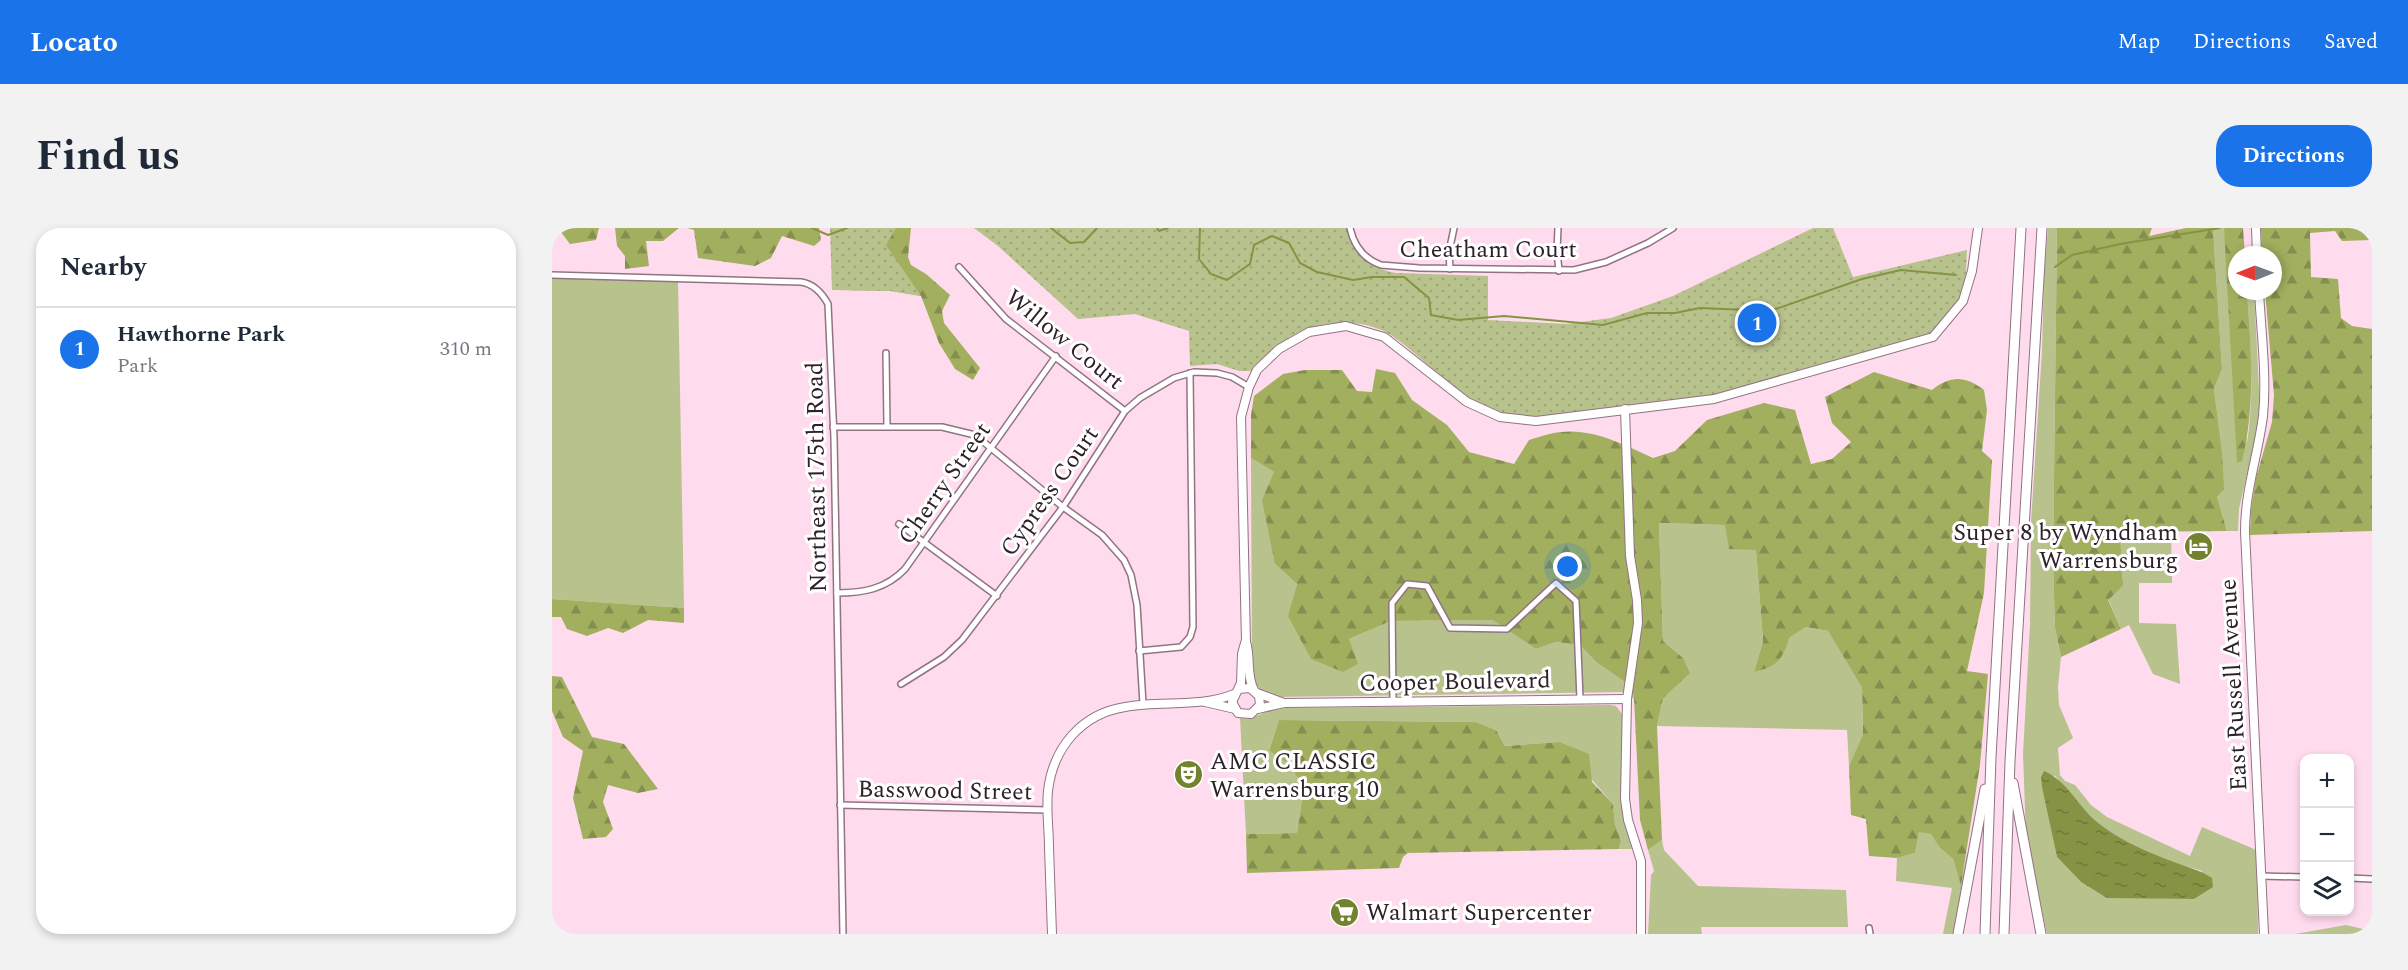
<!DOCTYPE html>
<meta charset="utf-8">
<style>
body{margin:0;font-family:Spectral,serif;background:#f2f2f3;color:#1f2937}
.controls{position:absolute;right:18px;bottom:18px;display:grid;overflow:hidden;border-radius:12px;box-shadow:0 3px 9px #0003}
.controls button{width:54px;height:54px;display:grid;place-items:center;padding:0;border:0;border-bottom:2px solid #e0e1e3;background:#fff;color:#1f2937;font:30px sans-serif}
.compass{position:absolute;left:1676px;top:18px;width:54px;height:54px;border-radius:50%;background:#fff;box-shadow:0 3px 9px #0003;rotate:269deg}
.you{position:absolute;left:1016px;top:339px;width:21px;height:21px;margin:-15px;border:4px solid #fff;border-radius:50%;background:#1a73e8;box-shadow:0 0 0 9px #1a73e833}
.badge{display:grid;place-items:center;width:39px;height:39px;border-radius:50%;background:#1a73e8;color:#fff;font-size:20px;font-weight:700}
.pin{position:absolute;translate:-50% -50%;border:3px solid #fff;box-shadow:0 2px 6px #0006}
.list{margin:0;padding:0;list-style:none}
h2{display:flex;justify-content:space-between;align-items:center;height:78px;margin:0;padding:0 24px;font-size:26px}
h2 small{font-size:20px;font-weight:400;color:#747a83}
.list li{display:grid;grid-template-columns:39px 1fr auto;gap:18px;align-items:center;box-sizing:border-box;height:84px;padding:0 24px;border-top:2px solid #e0e1e3}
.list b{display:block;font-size:22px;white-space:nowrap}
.list p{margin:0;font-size:20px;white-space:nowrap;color:#747a83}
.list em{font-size:20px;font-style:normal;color:#747a83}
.icon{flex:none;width:33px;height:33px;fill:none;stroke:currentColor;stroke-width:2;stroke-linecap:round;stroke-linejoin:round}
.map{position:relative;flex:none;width:1820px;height:706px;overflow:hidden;border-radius:24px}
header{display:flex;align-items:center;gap:36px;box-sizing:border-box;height:84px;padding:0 30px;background:#1a73e8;color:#fff}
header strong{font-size:28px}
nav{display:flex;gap:33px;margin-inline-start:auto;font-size:21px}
.intro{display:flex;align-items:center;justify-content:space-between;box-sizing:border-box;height:144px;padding:0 36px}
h1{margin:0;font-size:42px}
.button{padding:15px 27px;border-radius:24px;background:#1a73e8;color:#fff;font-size:21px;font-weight:700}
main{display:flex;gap:36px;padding:0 36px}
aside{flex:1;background:#fff;border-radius:24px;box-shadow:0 3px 9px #0003}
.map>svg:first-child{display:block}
.green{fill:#b8c28c;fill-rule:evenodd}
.forest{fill:url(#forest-firs)}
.park{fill:url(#park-dots)}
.water{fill:url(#water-ripples)}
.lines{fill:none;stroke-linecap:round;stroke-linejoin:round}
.stream{stroke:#879344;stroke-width:2}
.street-casing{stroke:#927384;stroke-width:8}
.secondary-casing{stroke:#927384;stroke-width:10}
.highway-casing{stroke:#927384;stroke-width:11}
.street{stroke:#fff;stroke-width:5}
.secondary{stroke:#fff;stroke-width:8}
.highway{stroke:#fff;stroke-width:9}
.labels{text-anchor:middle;stroke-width:6;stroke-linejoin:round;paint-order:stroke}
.street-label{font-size:24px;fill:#2e2128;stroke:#fff}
.poi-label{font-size:24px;fill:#2e2128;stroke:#fff;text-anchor:start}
</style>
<header>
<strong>Locato</strong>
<nav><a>Map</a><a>Directions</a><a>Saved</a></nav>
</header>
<div class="intro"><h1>Find us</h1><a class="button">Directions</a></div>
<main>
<aside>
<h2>Nearby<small></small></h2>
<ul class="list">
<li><span class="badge">1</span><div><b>Hawthorne Park</b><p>Park</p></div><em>310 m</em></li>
</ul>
</aside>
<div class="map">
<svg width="1820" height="706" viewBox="0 0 1820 706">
<defs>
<pattern id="forest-firs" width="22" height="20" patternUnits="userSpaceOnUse" patternTransform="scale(1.5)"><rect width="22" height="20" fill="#a2af5f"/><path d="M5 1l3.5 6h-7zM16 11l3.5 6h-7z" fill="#848e4e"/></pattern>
<pattern id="park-dots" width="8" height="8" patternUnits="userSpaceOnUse" patternTransform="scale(1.5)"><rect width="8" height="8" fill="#b8c28c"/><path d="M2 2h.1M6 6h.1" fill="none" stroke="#9ea679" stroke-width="1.8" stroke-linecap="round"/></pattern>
<pattern id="water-ripples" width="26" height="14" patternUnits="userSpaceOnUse" patternTransform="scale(1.5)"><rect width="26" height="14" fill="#879344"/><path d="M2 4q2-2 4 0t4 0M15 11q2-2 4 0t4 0" fill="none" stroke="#6f7839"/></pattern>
</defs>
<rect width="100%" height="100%" fill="#ffdbee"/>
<!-- green -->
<g class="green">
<path d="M1496 0H1505L1501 334 1503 400 1509 429 1506 459 1507 477 1521 510 1506 520 1508 547 1513 553 1523 557 1539 577 1555 589 1638 628 1650 599 1702 621 1705 625 1706 706H1495L1474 609 1471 526 1478 396 1479 294 1490 123 1492 45ZM1502 547C1517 562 1528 580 1543 593 1572 618 1614 633 1650 643L1642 671 1555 669 1529 654 1505 629 1495 579Z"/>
<path d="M1661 0H1672L1695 215C1703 164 1698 114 1695 63H1702L1708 179 1707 194 1687 281 1686 303H1675L1665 269 1670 223 1662 161 1670 141Z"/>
<polygon points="0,50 126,53 132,380 0,371"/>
<path d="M699 230 722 244 723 336 745 356 737 388 797 411 839 393 942 392 984 421 1004 414 1028 417 1044 434 1080 459 1082 471 1073 464 725 469C710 464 704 461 700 445Z"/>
<polygon points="1107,295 1173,297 1204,321 1211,413 1202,444 1237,410 1254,399 1276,403 1310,460 1311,506 1297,538 1295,502 1105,498 1111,470 1131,430 1111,413"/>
<polygon points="1568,304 1619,304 1620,355 1587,355 1587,395 1624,396 1628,456 1601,446 1577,397 1569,401 1556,371 1571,358"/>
<path d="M1058 477 1064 478 1070 486C1070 531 1069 576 1080 621H1067L1069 613 1063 596 1061 576 1007 514 953 518 944 502 924 494 727 492 717 521 735 535 752 558 745 605 694 606 688 490C702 493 713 481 730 480Z"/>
<polygon points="1367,603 1380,606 1388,620 1401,631 1409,655 1415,625 1418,624 1402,706 1391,706 1400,660 1344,653 1345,630 1363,625"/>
<polygon points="1110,612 1112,622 1146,658 1294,662 1296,699 1149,699 1150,706 1096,706 1099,647 1102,643 1096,622"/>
<polygon points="1794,697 1820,703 1820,706 1743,706"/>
</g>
<!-- forest -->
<g class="forest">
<polygon points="0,0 47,0 44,12 18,16 9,4 0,9"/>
<polygon points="63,0 127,0 111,13 94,13 97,38 73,41 73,28 65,18"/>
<polygon points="135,0 267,0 269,12 262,18 230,8 219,30 203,38 146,30 142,2"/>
<polygon points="298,0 359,0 356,29 359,37 374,46 398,67 390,83 392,95 428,140 421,152 403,141 387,115 369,68 339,63 291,62"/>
<polygon points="1505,0 1600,0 1597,8 1634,0 1661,0 1670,141 1662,161 1670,223 1672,261 1665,269 1675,303 1568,304 1571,358 1556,372 1569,401 1509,429 1503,400 1501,334"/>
<path d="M1672 0H1691L1693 27H1685V63H1695C1699 122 1704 175 1690 233L1685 235Z"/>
<polygon points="1709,0 1820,0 1820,12 1790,13 1783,3 1758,5 1759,49 1786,51 1789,90 1800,98 1820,101 1820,303 1698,307 1699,282 1704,250 1720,194 1722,167 1713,63 1721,63 1721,27 1710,27"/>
<path d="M824 141 843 145 860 172 895 197 917 224 962 236 977 212C987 209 998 205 1009 204 1041 200 1073 217 1101 230L1123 223 1155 192 1212 175 1243 182 1259 236 1280 231 1299 214 1280 195 1273 169 1322 144 1380 162C1399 147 1413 148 1432 162L1435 182 1430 223 1440 232 1432 365 1415 443 1436 446 1428 537 1409 657 1401 631 1388 620 1379 606 1367 604 1363 625 1345 630 1317 628 1314 591 1299 587 1297 538 1311 506 1310 460 1276 403 1254 399 1237 410C1231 431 1225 439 1202 444L1211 413 1204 322 1177 321 1173 297 1107 295 1111 413 1131 430 1138 445 1111 470 1105 498 1110 612 1096 622 1088 592 1082 471 1080 459 1044 434 1028 417 1004 414 984 421 941 392 839 393 797 411 806 436 791 444 759 431 736 388 745 356 723 336 710 272 722 244 699 230V187L702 168 731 146 753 142H790L805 163 820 164Z"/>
<polygon points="0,371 132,380 132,395 96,392 71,405 56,400 35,408 15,401 9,389 0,389"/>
<polygon points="0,448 10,449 40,509 72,516 106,561 86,565 56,557 51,574 61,601 54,609 31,611 21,570 31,523 11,509 0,483"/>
<polygon points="727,492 924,494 944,502 953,518 1007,514 1037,526 1040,554 1061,576 1063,596 1069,613 1067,621 856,625 851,629 847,640 695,645 694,606 745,605 752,558 735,535 717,522"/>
</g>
<!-- park -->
<g class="park">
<polygon points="278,0 344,0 334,17 369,68 339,63 280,62"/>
<path d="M422 0H797C800 27 820 41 844 45L936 48V92L1014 96 1059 90 1121 68 1261 0H1281L1301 49 1415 22C1414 37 1415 56 1409 70 1402 84 1384 103 1371 112L1152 171 971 190C926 185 895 153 862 125 850 115 839 105 824 100 809 94 790 94 774 96 744 100 720 119 702 143H687L665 136 638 138 637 103 583 86 526 91 446 18Z"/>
</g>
<!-- water -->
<path class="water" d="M1492 543C1516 553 1526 579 1545 594 1567 612 1595 624 1622 634 1635 639 1648 642 1660 650L1661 659 1642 671 1555 670 1529 654 1505 629 1490 559 1489 549Z"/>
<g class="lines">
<!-- stream -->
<g class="stream">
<polyline points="260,0 276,7 295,0"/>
<polyline points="499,0 518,15 532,14 545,0"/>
<polyline points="605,0 607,3 616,0"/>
<polyline points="648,0 647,31 659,46 675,52 698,36 702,17 720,8 737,15 748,35 765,44 801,52 820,49 852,49 877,70 879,87 906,92 952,88 1051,97 1095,85 1123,85 1148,80 1218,83 1310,51 1349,42 1404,47"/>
<polyline points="1503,39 1520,27 1568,16 1668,0"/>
</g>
<defs>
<g id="street">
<path d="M798 0C802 18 812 31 829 37L867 40 1022 42 1054 34 1096 15 1121 0"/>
<polyline points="1006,0 1005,23 1007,43"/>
<polyline points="407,39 454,91 573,183"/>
<polyline points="898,41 897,24 902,0"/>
<path d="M0 47 249 54C262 56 270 65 276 76L282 210 291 706"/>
<polyline points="334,125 335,198"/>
<polyline points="281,199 390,199 423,207 511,279 550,307 572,332 579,347 585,377 591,476"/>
<polyline points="347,296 445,368"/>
<path d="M285 365C311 365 334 361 353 341L504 128"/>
<polyline points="587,423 629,419 638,409 641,399 638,145"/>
<polyline points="349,456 392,429 410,412 511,279 573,183 588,170 622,150 642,144 665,145 680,149 697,159"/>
<polyline points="841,473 840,375 855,356 875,358 898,400 955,401 1004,355 1024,373 1028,471"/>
<polyline points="288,577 496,582"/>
<polyline points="1709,648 1752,649"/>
<polyline points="1798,650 1820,651"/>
<polyline points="1317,700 1318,706"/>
</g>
<g id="secondary">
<polyline points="1704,0 1705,27"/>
<path d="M1707 63C1709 104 1715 148 1711 188 1706 227 1693 263 1693 303L1712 706"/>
<polyline points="1073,181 1078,328 1085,372 1086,395 1075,471 1073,571 1076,592 1089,633 1089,706"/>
<polyline points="687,461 698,460 707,468 708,477 699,486 686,485 680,474 689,455 690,426 693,415"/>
<path d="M702 462C694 448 699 430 694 414L689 189 697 159 705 142 727 121 757 104 794 98 832 109 915 174 948 189 984 193 1162 171 1381 109 1411 73 1420 43 1426 0"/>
<polyline points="705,465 732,475"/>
<polyline points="653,474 683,481"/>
<polyline points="706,481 732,475 1075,471"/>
<path d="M500 706C499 677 498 648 497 619 497 601 494 581 496 563 501 520 529 486 573 479 609 472 648 480 682 466"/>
</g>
<g id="highway">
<polyline points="1461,555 1489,706"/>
<polyline points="1406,706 1433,561"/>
<polyline points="1433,706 1439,529 1469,0"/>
<polyline points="1452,706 1458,533 1490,0"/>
</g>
</defs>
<!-- street casing -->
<use href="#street" class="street-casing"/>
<!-- secondary casing -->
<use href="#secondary" class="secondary-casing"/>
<!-- highway casing -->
<use href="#highway" class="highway-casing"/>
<!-- street -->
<use href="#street" class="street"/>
<!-- secondary -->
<use href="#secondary" class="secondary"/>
<!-- highway -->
<use href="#highway" class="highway"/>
</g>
<!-- icons -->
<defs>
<symbol id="hotel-disc" viewBox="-11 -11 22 22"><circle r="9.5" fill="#74812e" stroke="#fff"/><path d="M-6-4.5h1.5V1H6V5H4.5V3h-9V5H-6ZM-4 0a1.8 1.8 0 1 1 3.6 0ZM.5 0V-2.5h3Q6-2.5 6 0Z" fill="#fff"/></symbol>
<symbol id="theatre-disc" viewBox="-11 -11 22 22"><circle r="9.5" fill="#74812e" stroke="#fff"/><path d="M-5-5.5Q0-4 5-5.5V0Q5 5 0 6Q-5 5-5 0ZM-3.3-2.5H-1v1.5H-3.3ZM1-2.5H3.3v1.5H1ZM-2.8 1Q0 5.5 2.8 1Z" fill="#fff"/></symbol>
<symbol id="supermarket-disc" viewBox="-11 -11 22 22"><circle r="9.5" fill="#74812e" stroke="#fff"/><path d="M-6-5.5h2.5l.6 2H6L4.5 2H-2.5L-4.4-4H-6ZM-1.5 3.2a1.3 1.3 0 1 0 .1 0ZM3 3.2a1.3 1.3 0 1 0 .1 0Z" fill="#fff"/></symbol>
</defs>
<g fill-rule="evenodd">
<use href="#hotel-disc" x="1630" y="302" width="33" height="33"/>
<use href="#theatre-disc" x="620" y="530" width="33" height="33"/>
<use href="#supermarket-disc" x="776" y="668" width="33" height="33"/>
</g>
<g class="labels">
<!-- street labels -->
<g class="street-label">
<text x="936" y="29">Cheatham Court</text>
<text transform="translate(513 111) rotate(39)" y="8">Willow Court</text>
<text transform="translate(264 249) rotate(-91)" y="8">Northeast 175th Road</text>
<text transform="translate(392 255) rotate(-55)" y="8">Cherry Street</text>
<text transform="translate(497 263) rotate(-55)" y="8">Cypress Court</text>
<text transform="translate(903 453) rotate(-1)" y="8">Cooper Boulevard</text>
<text transform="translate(1681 457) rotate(-93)" y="8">East Russell Avenue</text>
<text transform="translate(393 562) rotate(1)" y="8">Basswood Street</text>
</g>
<!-- poi labels -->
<g class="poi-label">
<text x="1626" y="312" text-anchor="end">Super 8 by Wyndham<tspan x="1626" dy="28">Warrensburg</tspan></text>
<text x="658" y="541">AMC CLASSIC<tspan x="658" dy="28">Warrensburg 10</tspan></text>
<text x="814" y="692">Walmart Supercenter</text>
</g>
</g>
</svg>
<div class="controls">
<button>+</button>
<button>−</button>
<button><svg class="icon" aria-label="layers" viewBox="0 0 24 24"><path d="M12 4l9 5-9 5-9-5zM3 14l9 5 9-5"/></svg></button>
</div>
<svg class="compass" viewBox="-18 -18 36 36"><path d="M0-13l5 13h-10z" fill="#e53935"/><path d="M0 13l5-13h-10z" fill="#747a83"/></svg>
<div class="you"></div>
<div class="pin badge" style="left:1205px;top:95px">1</div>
</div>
</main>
